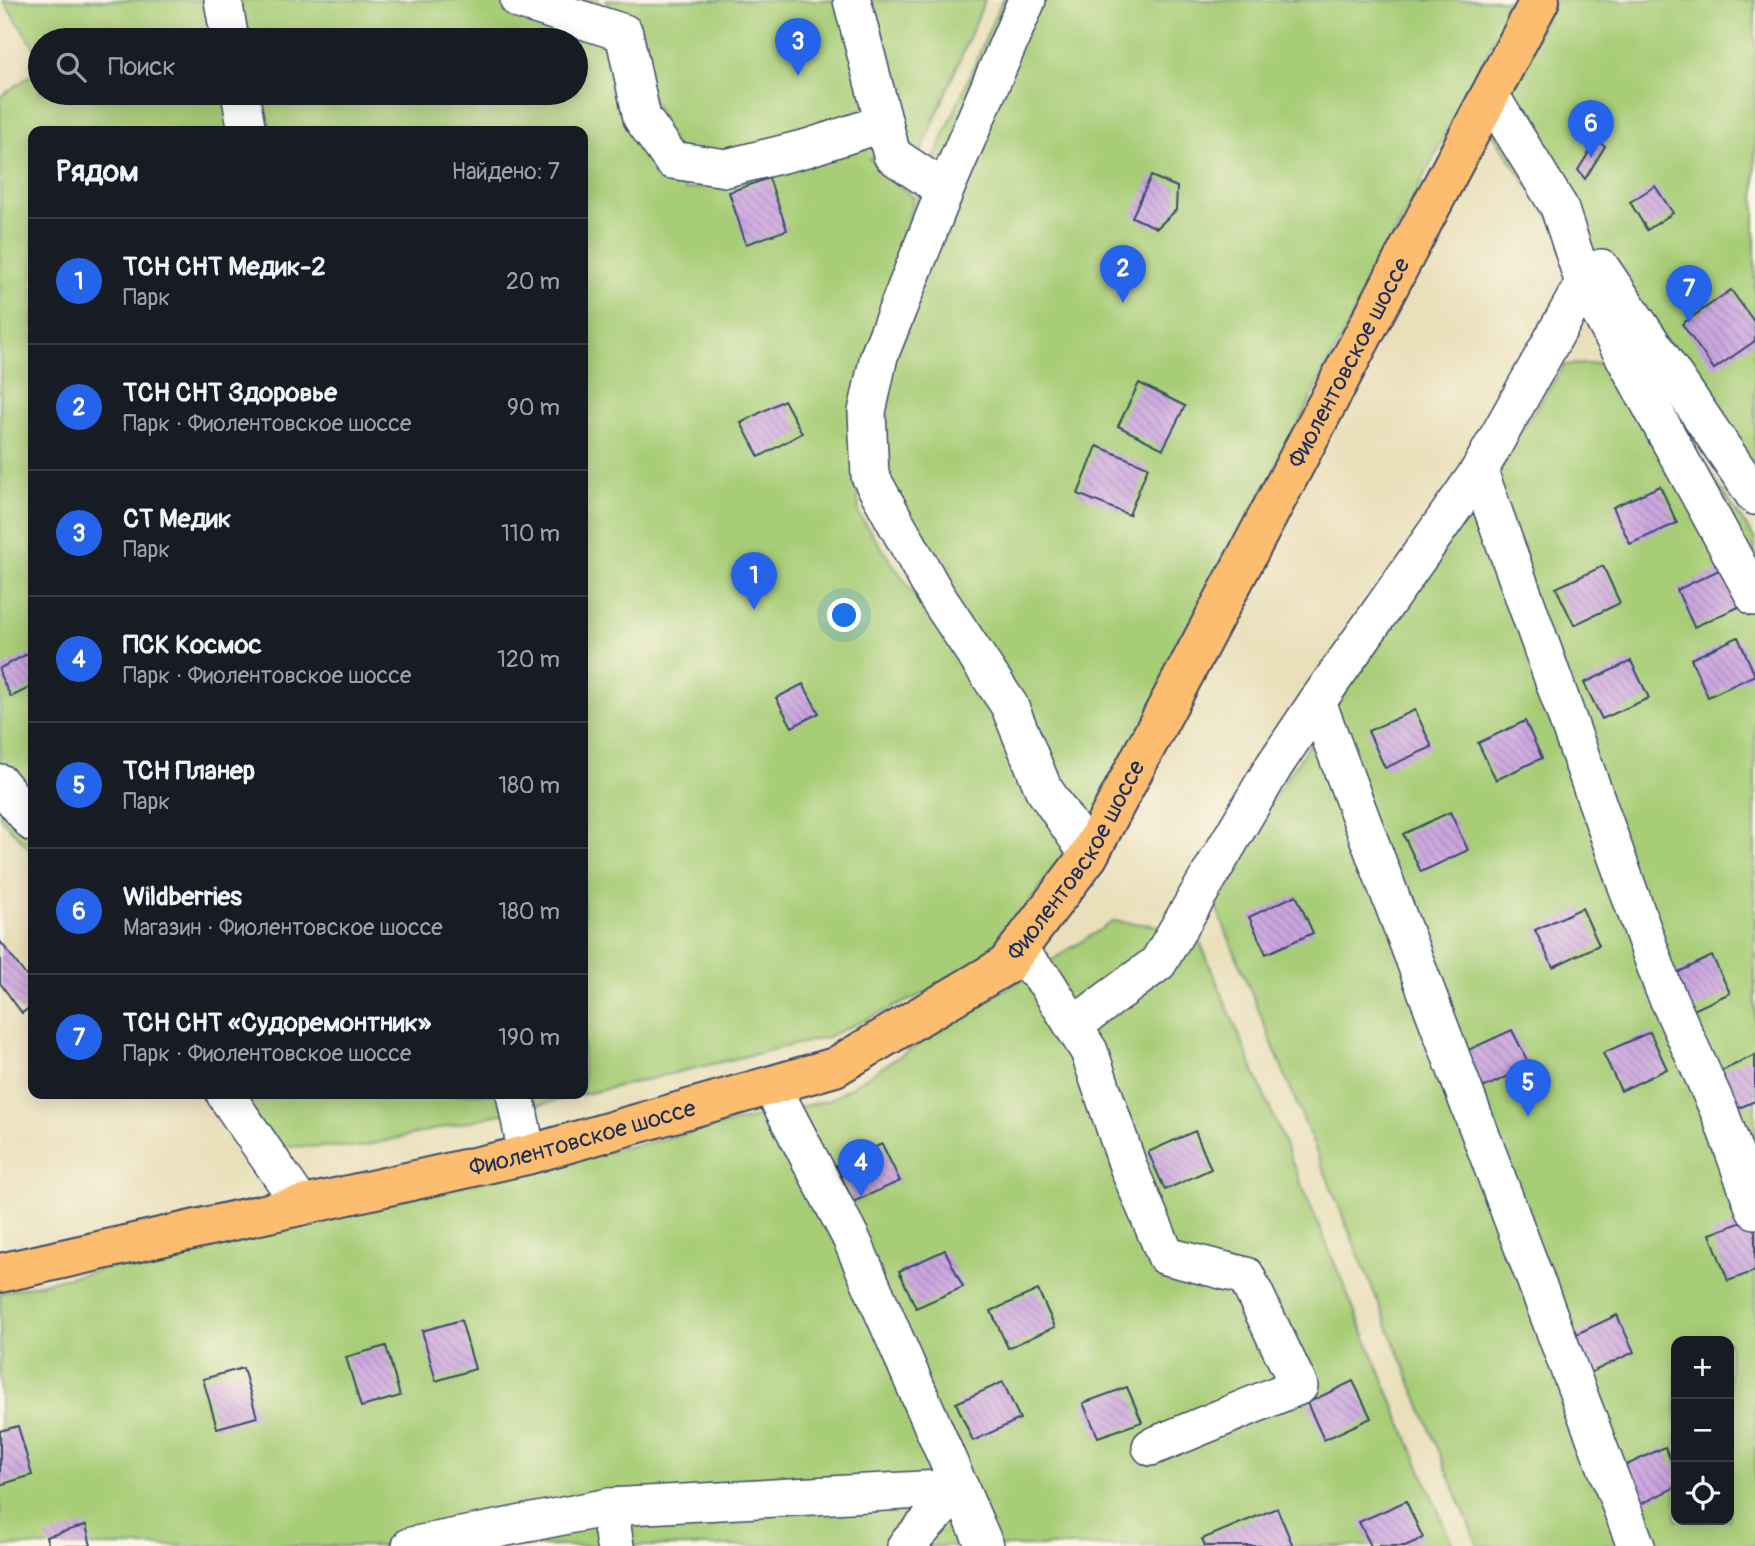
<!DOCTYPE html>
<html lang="ru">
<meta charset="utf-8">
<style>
body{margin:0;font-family:Pangolin,sans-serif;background:#242831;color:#f1f3f6}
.controls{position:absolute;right:21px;bottom:21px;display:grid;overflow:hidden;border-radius:14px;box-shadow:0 4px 18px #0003}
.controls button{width:63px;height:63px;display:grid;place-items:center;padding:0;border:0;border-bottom:2px solid #363941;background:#171b24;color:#f1f3f6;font:35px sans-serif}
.you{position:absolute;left:845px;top:616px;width:24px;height:24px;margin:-18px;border:5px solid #fff;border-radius:50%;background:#1a73e8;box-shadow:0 0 0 10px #1a73e833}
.badge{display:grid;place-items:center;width:46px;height:46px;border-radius:50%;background:#2563eb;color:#fff;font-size:23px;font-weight:700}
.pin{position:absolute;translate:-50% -58px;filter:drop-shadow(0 2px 4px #0008)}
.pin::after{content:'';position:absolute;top:37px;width:24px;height:21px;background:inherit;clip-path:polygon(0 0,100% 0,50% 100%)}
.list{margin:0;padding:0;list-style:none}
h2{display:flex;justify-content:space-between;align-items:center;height:91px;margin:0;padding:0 28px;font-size:30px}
h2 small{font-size:23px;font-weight:400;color:#9ea1a6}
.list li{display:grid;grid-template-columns:46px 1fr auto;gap:21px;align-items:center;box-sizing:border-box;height:126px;padding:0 28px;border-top:2px solid #363941}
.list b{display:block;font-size:26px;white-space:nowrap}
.list p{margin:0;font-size:23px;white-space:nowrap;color:#9ea1a6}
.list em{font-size:23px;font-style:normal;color:#9ea1a6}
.icon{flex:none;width:38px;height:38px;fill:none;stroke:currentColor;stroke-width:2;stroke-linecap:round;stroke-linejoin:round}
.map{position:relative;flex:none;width:1755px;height:1546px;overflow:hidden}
.search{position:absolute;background:#171b24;box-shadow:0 4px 18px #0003;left:28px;top:28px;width:560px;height:77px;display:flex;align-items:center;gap:18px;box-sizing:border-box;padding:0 24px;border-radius:38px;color:#9ea1a6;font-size:26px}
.panel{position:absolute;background:#171b24;box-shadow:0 4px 18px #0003;left:28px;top:126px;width:560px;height:973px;border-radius:14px}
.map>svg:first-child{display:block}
.green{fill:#a7cd77;stroke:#617e6a;stroke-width:2;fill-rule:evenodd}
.building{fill:url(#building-back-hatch)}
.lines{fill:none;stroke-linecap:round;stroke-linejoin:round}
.minor-casing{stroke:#3a4a6c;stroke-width:40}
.major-casing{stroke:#3a4a6c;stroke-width:42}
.minor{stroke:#fff;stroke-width:37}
.major{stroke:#fcbd6f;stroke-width:38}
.labels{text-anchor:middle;stroke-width:7;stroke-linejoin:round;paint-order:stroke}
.street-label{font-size:24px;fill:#1b2f5e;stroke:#fcf5e5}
</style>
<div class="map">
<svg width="1755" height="1546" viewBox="0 0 1755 1546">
<defs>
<pattern id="building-back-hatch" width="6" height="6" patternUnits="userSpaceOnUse" patternTransform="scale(1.75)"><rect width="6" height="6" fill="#cca6e0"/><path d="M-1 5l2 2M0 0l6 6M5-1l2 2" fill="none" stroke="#a588b9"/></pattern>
</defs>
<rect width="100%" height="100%" fill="#fcf5e5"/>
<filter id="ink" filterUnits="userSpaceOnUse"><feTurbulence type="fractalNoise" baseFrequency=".0143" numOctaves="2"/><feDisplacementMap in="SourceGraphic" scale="14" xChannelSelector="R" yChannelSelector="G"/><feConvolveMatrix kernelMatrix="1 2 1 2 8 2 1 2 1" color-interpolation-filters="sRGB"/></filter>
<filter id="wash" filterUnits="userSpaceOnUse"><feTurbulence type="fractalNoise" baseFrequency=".00686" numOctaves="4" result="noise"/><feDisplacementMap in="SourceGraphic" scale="28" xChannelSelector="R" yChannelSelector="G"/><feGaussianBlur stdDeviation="1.57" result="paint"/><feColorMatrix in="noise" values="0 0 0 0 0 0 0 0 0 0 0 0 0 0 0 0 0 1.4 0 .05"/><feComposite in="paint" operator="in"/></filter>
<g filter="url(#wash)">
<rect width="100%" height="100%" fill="#e9e0bb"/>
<!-- green -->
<g class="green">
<polygon points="3,0 598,0 686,190 794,168 690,180 606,0 985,0 921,152 870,159 914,198 866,373 922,187 1002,0 1514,0 1090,832 971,664 853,425 859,515 991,705 1074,841 981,968 827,1037 360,1147 263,1146 217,1094 583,1094 583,131 33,131 33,853 0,817 0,97 40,69 40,93 576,93 576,40 40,40 40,56"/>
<polygon points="1556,0 1755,0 1755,519 1489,128"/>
<path d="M1633 362 1755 539V1546H1478L1210 892 1565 365ZM1676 1341H1729V1520H1676Z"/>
<polygon points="1114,921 1195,930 1453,1546 0,1546 0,1293 830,1100"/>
</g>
<g id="blocks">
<!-- building -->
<g class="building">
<polygon points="1596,141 1605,146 1585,179 1578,170"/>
<polygon points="1151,176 1177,187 1176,210 1157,228 1132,217"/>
<polygon points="769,178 787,230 746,244 729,192"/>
<polygon points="1655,186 1673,213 1647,230 1630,202"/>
<polygon points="1731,290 1755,323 1755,341 1714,369 1682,324"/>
<polygon points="1139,383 1185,406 1163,449 1118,426"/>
<polygon points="784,400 802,433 759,457 741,423"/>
<polygon points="1097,446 1148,467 1129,515 1078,494"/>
<polygon points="1660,486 1677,523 1630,544 1613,507"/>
<polygon points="1603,566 1620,603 1574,625 1556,588"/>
<polygon points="1723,568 1741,606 1694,627 1677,590"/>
<polygon points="1738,637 1755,675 1708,697 1691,659"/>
<polygon points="33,651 33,686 11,697 0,675 0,668"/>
<polygon points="1631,661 1649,698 1602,719 1584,683"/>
<polygon points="803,684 819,713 792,727 776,698"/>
<polygon points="1415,710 1432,747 1385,768 1368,731"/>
<polygon points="1525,721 1542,758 1496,780 1478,743"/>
<polygon points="1450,812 1468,850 1421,872 1403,834"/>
<polygon points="1296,895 1313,933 1266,954 1249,917"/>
<polygon points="1582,908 1599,945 1553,967 1535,930"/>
<polygon points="0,941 33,985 33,1005 22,1013 0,983"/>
<polygon points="1712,956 1730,993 1683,1015 1666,978"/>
<polygon points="1512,1030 1530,1066 1483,1088 1466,1051"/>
<polygon points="1650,1032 1667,1069 1621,1091 1603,1053"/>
<polygon points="1755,1055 1755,1101 1737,1109 1719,1072"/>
<polygon points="1195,1131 1211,1169 1165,1190 1148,1152"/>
<polygon points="882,1144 900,1181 853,1202 836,1165"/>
<polygon points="1750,1219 1755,1232 1755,1271 1728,1281 1710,1234"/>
<polygon points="945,1250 963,1287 916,1308 899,1271"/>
<polygon points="1038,1290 1055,1327 1008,1348 991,1311"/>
<polygon points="1617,1315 1634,1352 1588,1374 1570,1337"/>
<polygon points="461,1320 475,1369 436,1381 422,1331"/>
<polygon points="386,1346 400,1396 361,1407 346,1357"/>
<polygon points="243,1368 257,1417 217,1428 203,1379"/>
<polygon points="1353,1381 1371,1418 1324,1440 1307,1403"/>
<polygon points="1003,1382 1020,1419 973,1441 956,1403"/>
<polygon points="1127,1387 1142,1422 1098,1437 1083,1403"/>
<polygon points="18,1426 32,1475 0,1485 0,1431"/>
<polygon points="1665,1447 1676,1472 1676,1487 1635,1507 1618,1469"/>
<polygon points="1406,1501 1423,1538 1405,1546 1371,1546 1359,1522"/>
<polygon points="1277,1508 1293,1546 1205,1546 1202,1539"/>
<polygon points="86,1525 91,1546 49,1546 46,1537"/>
</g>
</g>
</g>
<g filter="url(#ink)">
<use href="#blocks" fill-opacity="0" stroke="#3a4a6c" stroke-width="2"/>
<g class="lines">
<defs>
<g id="minor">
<polyline points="223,0 230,40"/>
<polyline points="519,0 624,33 642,118 672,160 726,168 807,148 884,123"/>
<polyline points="852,0 892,155 945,190"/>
<polyline points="1027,0 945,190 879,356 867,412 870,476 936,595 1009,705 1043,788 1089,855"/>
<polyline points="240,93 247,131"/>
<polyline points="1490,95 1559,207 1584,283 1755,597"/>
<polyline points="1601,268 1755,496"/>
<polyline points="1584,283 1479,471 1317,702 1636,1546"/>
<polyline points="1479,471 1663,987 1720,1113 1755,1210"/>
<polyline points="0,783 33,823"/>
<polyline points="1017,951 1046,982 1089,1051 1129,1169 1166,1256 1246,1276 1299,1386 1151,1447"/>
<polyline points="1073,1026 1158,963 1274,766 1317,702"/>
<polyline points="771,1085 851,1238 985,1546"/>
<polyline points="225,1094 302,1206"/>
<polyline points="515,1094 527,1155"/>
<polyline points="609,1507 615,1546"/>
<polyline points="411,1546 609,1507 960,1488"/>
<polyline points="906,1546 960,1488"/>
</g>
<g id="major">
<path id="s1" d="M0 1273 527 1155 835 1067 1006 965 1089 855 1540 0"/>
</g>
</defs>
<!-- minor casing -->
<use href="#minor" class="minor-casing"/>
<!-- major casing -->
<use href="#major" class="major-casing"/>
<!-- minor -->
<use href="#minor" class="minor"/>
<!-- major -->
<use href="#major" class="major"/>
</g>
</g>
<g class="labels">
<!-- street labels -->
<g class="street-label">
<text dy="8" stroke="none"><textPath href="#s1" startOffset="1754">Фиолентовское шоссе</textPath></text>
<text dy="8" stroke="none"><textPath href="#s1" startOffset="1186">Фиолентовское шоссе</textPath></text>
<text dy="8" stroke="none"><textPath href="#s1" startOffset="598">Фиолентовское шоссе</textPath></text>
</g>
</g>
</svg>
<div class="controls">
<button>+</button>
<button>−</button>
<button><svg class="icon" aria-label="locate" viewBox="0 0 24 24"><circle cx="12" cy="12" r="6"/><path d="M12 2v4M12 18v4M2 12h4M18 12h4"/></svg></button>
</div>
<div class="you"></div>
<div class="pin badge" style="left:754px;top:610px">1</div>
<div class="pin badge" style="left:1123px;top:303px">2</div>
<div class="pin badge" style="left:798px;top:76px">3</div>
<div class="pin badge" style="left:861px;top:1197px">4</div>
<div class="pin badge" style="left:1528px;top:1117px">5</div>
<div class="pin badge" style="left:1591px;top:158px">6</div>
<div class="pin badge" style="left:1689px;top:323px">7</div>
<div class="search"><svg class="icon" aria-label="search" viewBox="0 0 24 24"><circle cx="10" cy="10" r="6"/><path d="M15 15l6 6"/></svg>Поиск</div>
<section class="panel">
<h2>Рядом<small>Найдено: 7</small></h2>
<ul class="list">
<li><span class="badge">1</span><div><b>ТСН СНТ Медик-2</b><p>Парк</p></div><em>20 m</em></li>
<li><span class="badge">2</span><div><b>ТСН СНТ Здоровье</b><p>Парк · Фиолентовское шоссе</p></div><em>90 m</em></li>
<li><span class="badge">3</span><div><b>СТ Медик</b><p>Парк</p></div><em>110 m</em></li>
<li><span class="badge">4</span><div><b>ПСК Космос</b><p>Парк · Фиолентовское шоссе</p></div><em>120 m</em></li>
<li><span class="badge">5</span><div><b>ТСН Планер</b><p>Парк</p></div><em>180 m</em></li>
<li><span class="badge">6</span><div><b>Wildberries</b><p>Магазин · Фиолентовское шоссе</p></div><em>180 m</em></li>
<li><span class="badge">7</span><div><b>ТСН СНТ «Судоремонтник»</b><p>Парк · Фиолентовское шоссе</p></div><em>190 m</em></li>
</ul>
</section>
</div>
